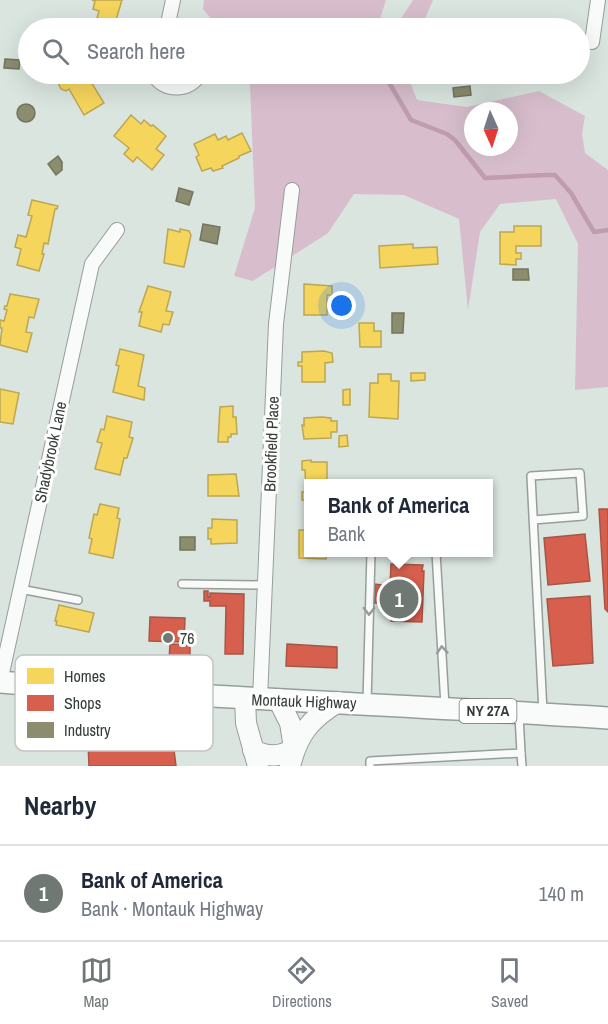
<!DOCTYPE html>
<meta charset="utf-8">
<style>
body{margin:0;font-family:"Archivo Narrow",sans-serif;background:#f2f2f3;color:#1f2937}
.compass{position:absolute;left:464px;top:102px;width:54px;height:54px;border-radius:50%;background:#fff;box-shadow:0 6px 24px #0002;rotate:177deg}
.you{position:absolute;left:342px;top:306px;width:21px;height:21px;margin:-15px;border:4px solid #fff;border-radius:50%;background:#1a73e8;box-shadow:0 0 0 9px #1a73e833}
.badge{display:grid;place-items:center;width:39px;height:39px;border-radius:50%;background:#6f7873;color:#fff;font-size:20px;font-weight:700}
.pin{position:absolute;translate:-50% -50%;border:3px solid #fff;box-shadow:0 2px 6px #0006}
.popup{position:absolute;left:304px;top:479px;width:189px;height:78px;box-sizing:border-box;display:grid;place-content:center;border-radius:0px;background:#fff;filter:drop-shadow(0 2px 4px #0005);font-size:20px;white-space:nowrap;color:#747a83}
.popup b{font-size:22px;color:#1f2937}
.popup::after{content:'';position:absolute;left:50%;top:100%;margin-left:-12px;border:12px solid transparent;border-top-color:#fff}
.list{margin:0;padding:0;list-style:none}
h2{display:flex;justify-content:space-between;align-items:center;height:78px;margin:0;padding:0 24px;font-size:26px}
h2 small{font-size:20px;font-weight:400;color:#747a83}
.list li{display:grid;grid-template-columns:39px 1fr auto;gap:18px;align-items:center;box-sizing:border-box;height:96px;padding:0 24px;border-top:2px solid #e0e1e3}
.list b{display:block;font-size:22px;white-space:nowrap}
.list p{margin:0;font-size:20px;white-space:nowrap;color:#747a83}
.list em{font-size:20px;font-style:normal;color:#747a83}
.icon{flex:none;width:33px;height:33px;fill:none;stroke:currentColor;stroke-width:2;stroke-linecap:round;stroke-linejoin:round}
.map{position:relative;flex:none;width:608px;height:766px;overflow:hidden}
.search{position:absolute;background:#fff;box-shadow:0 6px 24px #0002;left:18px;right:18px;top:18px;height:66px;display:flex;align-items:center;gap:15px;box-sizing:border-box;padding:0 21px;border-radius:33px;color:#747a83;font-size:22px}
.sheet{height:174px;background:#fff}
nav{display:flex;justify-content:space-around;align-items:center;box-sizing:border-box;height:84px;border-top:2px solid #e0e1e3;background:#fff;font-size:16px;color:#747a83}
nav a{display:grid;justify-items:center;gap:3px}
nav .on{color:#6f7873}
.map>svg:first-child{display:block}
.forest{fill:#d8becc;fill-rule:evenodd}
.homes{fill:#f6d55c;stroke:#bca752;stroke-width:1.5}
.shops{fill:#d6604d;stroke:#a65647;stroke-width:1.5}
.industry{fill:#8c8c6e;stroke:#72745e;stroke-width:1.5}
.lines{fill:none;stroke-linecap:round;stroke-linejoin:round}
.stream{stroke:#bf9cb0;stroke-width:4.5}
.lane-casing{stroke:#969e9a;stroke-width:10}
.street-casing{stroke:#969e9a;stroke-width:16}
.secondary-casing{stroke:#969e9a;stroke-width:22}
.primary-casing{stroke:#969e9a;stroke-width:24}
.lane{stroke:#f9fbfa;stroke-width:7}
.street{stroke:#f9fbfa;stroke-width:14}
.secondary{stroke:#f9fbfa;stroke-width:20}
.primary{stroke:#f9fbfa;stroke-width:21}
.oneway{stroke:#979c9a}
.poi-dot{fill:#6f7873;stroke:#fff;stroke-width:2}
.labels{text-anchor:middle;stroke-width:6;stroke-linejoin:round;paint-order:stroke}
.shield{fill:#fff;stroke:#727774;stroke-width:1.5}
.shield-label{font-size:15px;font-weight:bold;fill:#353d39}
.street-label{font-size:16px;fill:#353d39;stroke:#fff}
.poi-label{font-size:16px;fill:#353d39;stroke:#fff;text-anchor:start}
.key{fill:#fff;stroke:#c2c5c4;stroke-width:1.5}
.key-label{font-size:16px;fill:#353d39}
</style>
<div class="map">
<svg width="608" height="766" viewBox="0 0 608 766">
<rect width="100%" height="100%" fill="#dae5df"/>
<!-- forest -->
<g class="forest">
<polygon points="204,0 386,0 377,28 219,28 203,9"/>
<polygon points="413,0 433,0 421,28 395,28"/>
<path d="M245 74H407L417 100 467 107 539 91 585 116 582 134 585 153 608 170V387L575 390 578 244 556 199 500 204 480 232 468 310 459 219 404 195 354 194 328 233 253 281 234 276 255 208 250 85ZM473 111H509V147H473Z"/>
</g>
<!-- homes -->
<g class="homes">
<polygon points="92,0 122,0 115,23 97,18 99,11 93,9 95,1"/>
<polygon points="536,24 536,28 496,28"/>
<polygon points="56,74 96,74 94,80 92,79 91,82 104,103 84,115 69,89 66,91 61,89 59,85 60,79"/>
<polygon points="131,115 141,124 144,120 151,126 153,125 166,136 156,149 164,155 152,170 137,157 133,162 124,154 129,148 114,136"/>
<polygon points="242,133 251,151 239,156 239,158 222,166 223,168 213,171 211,168 202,171 196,157 199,155 194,144 215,134 218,140 226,136 228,140"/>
<polygon points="32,200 58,206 57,209 55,209 48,244 44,243 42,254 44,254 39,271 17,265 21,249 15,247 18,235 26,237 32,216 28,215"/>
<polygon points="514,226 541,226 541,246 516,246 516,253 521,253 521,259 516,259 516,265 500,264 500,232 514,232"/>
<polygon points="168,229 180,232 180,229 189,231 191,235 184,267 164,263"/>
<polygon points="413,244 413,248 437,247 438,264 380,268 379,246"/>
<polygon points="304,284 332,286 332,295 327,295 327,315 304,315"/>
<polygon points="148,286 171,292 166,311 173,312 169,325 163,324 161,332 139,326 142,312 139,312"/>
<polygon points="10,294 39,299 34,318 29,317 26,332 32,333 27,352 0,345 2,328 0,328 0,320 4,321 7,310 4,309 5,306 7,306"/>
<polygon points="359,323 374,323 374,331 381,331 381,347 360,347"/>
<polygon points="120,349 144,355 138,386 145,388 144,400 113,392 119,366 116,365"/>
<polygon points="324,351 332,353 333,362 325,363 325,382 302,382 302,366 298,366 298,362 302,362 302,352"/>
<polygon points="411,373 425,373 425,380 411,381"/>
<polygon points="378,374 391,374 391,381 399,381 398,419 369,417 370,383 378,383"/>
<polygon points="0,389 19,393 13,424 0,422"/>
<polygon points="350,389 350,405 343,405 343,390"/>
<polygon points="233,406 233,417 236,417 237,434 231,434 231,437 228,437 228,442 218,442 220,407"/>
<polygon points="107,416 132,422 129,437 133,438 127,458 124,458 120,475 95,469 102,443 97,442 101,429 104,430"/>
<polygon points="322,417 331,418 331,421 337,421 337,432 331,432 331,438 304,439 302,425 304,426 304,418"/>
<polygon points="347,435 348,446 339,447 339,436"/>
<polygon points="311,460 311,462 327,462 327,482 332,482 332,484 309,484 309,500 302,500 302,492 306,492 305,470 302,470 302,461"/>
<polygon points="236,474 239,496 208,496 208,475"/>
<polygon points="100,504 119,508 117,518 120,519 113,558 89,553 92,539 89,538 94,514 97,515"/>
<polygon points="212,519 237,520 237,543 211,544 211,539 208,539 208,528 212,528"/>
<polygon points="299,530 309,530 309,552 326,552 326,559 299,558"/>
<polygon points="59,605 94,613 89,632 56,625 57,621 55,621"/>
</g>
<!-- shops -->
<g class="shops">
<polygon points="599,509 608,509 608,612 605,609"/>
<polygon points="585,534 590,581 548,585 544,538"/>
<polygon points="391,564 423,565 422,571 424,571 422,622 391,621 392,603 374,603 375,584 390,586"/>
<polygon points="204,591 208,591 208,597 210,597 210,593 244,594 243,654 225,654 226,606 210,606 210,601 204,601"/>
<polygon points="590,596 593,663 553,666 547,599"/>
<polygon points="150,617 185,618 184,642 149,641"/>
<polygon points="170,644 190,645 190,661 169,660"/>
<polygon points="287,644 337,647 337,668 286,666"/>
<polygon points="88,742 103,742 123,745 123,750 174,750 176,766 89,766"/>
</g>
<!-- industry -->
<g class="industry">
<polygon points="5,59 20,60 19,69 4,68"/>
<polygon points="470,86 471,95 454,97 453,88"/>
<circle cx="26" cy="113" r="9"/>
<polygon points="58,156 62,162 62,170 56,175 48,164"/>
<polygon points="179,188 193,192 189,205 176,201"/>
<polygon points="203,224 220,227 217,244 200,240"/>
<polygon points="513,269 528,269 529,280 513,280"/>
<polygon points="392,313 404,313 403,333 392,333"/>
<rect x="180" y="537" width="15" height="13"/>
</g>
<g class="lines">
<!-- stream -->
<path class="stream" d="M384 74 411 120 447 134 455 140 485 178C508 178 531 174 555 175L571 193 594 232 608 230"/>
<defs>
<g id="lane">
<polyline points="533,520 583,516 580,473 531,476 543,712"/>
<polyline points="436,552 445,706"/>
<polyline points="182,584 265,585"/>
<polyline points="20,589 78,600"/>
<polyline points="367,703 371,552"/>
<polyline points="521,753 522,766"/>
<polyline points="370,766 370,761 521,753 519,715"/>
</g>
<g id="street">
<polyline points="167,28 173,0"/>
<polyline points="592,42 598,0"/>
<path d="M153 74C165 92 188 92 200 74"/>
<polyline points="0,682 92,264 117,230"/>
<polyline points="260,699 276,324 292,190"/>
</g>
<g id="secondary">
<polyline points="245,698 246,723 258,766"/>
<polyline points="278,699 290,723 294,748"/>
<path d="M253 750C267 757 281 758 294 748"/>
<path d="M290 766C298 734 310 719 338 702"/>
</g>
<path id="primary" d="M0 682C202 698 405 705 608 718"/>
</defs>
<!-- lane casing -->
<use href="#lane" class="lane-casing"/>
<!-- street casing -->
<use href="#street" class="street-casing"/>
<!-- secondary casing -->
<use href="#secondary" class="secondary-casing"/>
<!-- primary casing -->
<use href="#primary" class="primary-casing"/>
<!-- lane -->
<use href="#lane" class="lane"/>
<!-- street -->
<use href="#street" class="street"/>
<!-- secondary -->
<use href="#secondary" class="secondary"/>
<!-- primary -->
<use href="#primary" class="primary"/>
</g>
<!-- one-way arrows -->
<defs><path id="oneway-chevron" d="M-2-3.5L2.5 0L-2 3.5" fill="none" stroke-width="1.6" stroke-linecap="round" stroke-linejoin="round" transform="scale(1.5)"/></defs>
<g class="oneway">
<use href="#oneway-chevron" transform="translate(369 611) rotate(91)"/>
<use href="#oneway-chevron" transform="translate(442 650) rotate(-94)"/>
</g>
<!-- markers -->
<circle class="poi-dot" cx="168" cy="638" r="6"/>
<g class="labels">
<!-- shield labels -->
<rect class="shield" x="459.5" y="699" width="57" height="24" rx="4.5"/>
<g class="shield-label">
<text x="488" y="716">NY 27A</text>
</g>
<!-- street labels -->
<g class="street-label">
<text transform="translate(271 444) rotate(-88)" y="6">Brookfield Place</text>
<text transform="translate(50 452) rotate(-78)" y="6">Shadybrook Lane</text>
<text transform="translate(304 701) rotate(2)" y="6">Montauk Highway</text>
</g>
<!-- poi labels -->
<g class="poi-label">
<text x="180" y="644">76</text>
</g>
</g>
<!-- legend -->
<rect x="15" y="655" width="198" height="96" rx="9" class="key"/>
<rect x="27" y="668" width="27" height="16" fill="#f6d55c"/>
<rect x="27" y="695" width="27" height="16" fill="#d6604d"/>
<rect x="27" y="722" width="27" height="16" fill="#8c8c6e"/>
<g class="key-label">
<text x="64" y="682">Homes</text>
<text x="64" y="709">Shops</text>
<text x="64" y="736">Industry</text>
</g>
</svg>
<svg class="compass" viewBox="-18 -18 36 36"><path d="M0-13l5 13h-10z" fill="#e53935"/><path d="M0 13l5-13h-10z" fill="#747a83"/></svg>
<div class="you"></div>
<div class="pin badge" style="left:399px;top:599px">1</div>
<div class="popup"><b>Bank of America</b>Bank</div>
<div class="search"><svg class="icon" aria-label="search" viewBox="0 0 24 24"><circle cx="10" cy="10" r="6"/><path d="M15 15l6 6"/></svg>Search here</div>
</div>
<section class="sheet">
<h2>Nearby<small></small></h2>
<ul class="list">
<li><span class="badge">1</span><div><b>Bank of America</b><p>Bank · Montauk Highway</p></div><em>140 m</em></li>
</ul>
</section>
<nav>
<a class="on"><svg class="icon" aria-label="map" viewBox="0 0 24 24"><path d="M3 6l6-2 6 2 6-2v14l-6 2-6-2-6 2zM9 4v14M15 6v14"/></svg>Map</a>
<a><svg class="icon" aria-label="directions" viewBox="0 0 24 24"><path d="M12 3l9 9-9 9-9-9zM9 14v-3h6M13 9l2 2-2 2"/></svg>Directions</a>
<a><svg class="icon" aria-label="saved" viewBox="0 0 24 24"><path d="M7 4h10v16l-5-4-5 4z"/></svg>Saved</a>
</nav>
